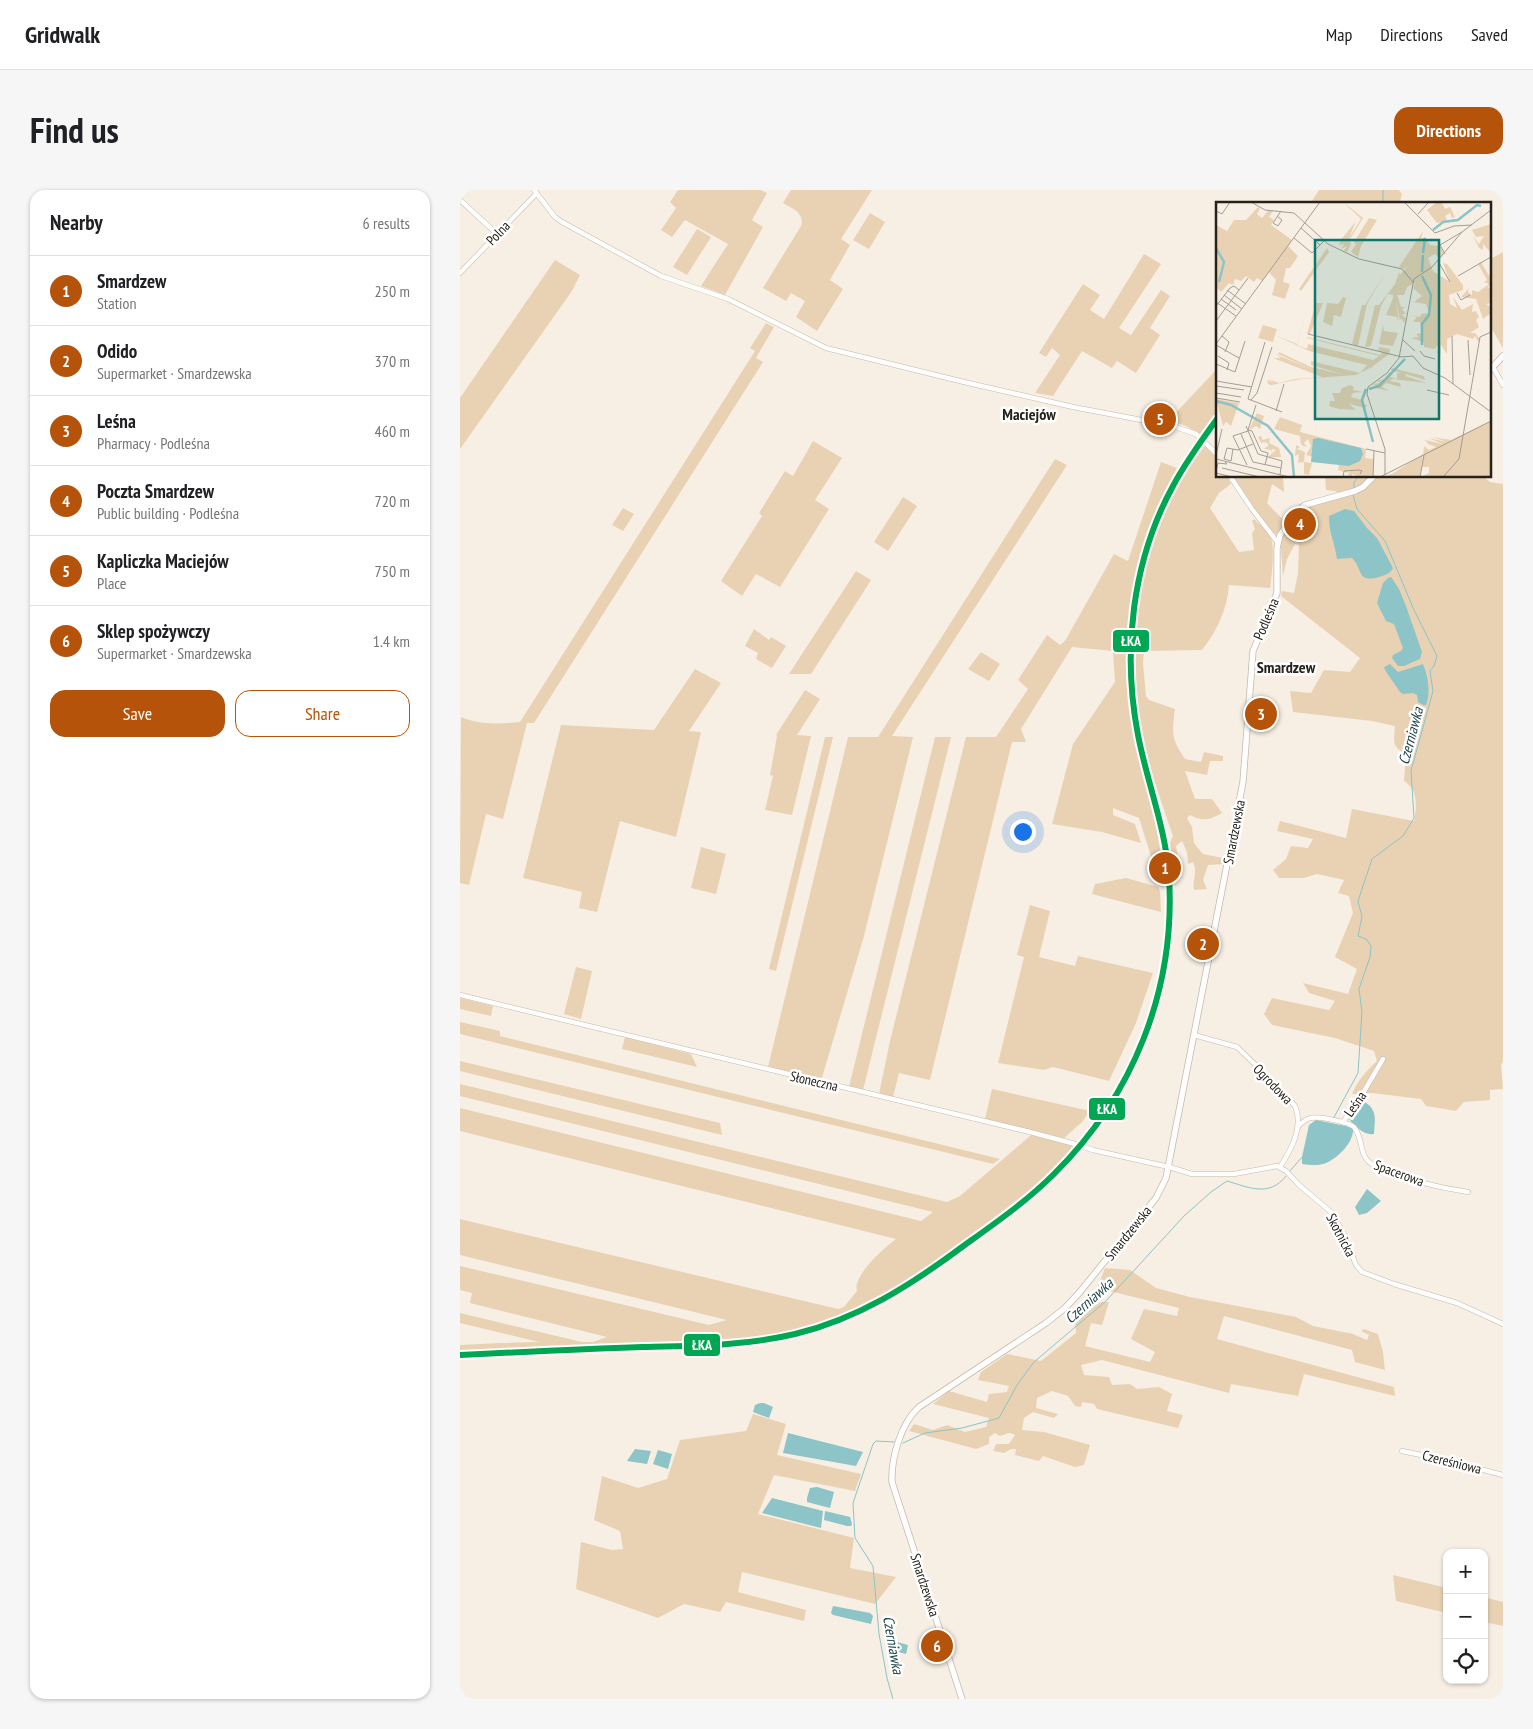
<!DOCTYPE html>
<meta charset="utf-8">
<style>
body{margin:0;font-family:"PT Sans Narrow",sans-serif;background:#f6f6f6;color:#202124}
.controls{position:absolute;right:15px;bottom:15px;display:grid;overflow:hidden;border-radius:10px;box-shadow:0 1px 4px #0004}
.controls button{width:45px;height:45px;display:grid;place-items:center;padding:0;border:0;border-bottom:1px solid #e0e0e0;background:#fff;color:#202124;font:25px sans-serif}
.you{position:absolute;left:562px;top:641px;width:18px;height:18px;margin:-12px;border:4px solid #fff;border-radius:50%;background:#1a73e8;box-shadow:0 0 0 8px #1a73e833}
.badge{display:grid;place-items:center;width:32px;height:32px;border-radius:50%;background:#b45309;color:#fff;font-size:16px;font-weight:700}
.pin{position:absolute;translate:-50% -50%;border:2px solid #fff;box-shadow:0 1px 5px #0006}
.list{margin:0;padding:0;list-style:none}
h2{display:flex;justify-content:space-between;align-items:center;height:65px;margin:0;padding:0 20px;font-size:21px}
h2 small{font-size:16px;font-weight:400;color:#757577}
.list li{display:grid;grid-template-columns:32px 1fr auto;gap:15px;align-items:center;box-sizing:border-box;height:70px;padding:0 20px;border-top:1px solid #e0e0e0}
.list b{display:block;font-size:19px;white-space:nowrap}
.list p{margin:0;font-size:16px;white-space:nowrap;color:#757577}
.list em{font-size:16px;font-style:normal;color:#757577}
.actions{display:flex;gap:10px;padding:15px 20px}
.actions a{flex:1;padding:11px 0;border:1px solid #b45309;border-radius:15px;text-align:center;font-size:18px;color:#b45309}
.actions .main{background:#b45309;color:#fff}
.icon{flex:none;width:28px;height:28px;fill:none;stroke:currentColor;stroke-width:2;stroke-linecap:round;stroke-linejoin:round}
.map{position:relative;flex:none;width:1043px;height:1509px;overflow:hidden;border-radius:15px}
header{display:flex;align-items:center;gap:30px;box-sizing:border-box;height:70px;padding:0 25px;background:#fff;border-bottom:1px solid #e0e0e0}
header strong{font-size:24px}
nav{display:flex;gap:28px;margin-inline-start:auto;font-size:18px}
.intro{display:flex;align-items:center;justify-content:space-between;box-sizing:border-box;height:120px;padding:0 30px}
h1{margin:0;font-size:35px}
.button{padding:12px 22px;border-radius:15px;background:#b45309;color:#fff;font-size:18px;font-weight:700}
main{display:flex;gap:30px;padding:0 30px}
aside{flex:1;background:#fff;border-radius:15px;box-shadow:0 1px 4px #0004}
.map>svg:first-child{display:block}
.green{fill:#e9d2b3}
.water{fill:#8cc4c7}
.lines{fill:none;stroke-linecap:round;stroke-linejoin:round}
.stream{stroke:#8cc4c7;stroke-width:1}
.minor-casing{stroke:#c1bab1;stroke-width:5.5}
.tertiary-casing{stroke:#c1bab1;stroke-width:7}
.minor{stroke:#fefdfb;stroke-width:4.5}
.tertiary{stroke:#fefdfb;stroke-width:5.5}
.rail-1-casing{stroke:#fff;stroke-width:10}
.rail-1{stroke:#00a651;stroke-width:6}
.labels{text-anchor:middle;stroke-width:5;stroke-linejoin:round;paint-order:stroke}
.street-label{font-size:14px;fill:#26211a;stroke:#fff}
.water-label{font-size:15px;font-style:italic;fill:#1f464a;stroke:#fff}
.quarter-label{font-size:16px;font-weight:bold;fill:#26211a;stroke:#fff}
.inset-river{fill:none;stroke:#8cc4c7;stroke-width:2.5}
.inset-road{fill:none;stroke:#a39d93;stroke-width:1}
.view{fill:#0f766e;fill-opacity:0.15;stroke:#0f766e;stroke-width:2.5}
.inset-edge{fill:none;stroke:#26211a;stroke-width:2.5}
.line-badge{stroke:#fff;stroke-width:2}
.badge-label{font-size:14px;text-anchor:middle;font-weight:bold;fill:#fff}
</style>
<header>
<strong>Gridwalk</strong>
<nav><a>Map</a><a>Directions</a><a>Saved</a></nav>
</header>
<div class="intro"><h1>Find us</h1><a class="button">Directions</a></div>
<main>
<aside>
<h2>Nearby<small>6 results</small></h2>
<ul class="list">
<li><span class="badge">1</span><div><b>Smardzew</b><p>Station</p></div><em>250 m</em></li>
<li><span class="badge">2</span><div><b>Odido</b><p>Supermarket · Smardzewska</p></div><em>370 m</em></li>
<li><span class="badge">3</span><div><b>Leśna</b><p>Pharmacy · Podleśna</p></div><em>460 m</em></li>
<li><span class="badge">4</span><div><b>Poczta Smardzew</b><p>Public building · Podleśna</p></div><em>720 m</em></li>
<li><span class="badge">5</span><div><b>Kapliczka Maciejów</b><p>Place</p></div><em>750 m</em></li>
<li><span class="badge">6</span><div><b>Sklep spożywczy</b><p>Supermarket · Smardzewska</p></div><em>1.4 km</em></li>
</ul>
<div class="actions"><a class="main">Save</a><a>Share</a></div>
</aside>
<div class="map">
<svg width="1043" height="1509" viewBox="0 0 1043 1509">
<rect width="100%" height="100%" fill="#f7efe4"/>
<!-- green -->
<g class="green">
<polygon points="218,0 301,0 307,3 292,30 303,37 265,105 241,96 268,54 225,30 212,47 201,40 216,18 210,12"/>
<path d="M331 0H412L381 49 390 55 370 90 383 99 357 141 336 127 345 111 331 103 326 111 303 98 341 36C345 23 333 19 323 13Z"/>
<polygon points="859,0 939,0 942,4 939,14 850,14"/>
<polygon points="410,23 425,32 409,59 393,50"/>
<polygon points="237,39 251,47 227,85 213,77"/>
<polygon points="1043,62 1043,158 1029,134 1029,70"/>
<polygon points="684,64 701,74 659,138 671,145 701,100 710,106 690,138 700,145 676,183 657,171 652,178 622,161 593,206 575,203 600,165 592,158 586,167 579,163 623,94 640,105 630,120 644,129"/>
<polygon points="95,70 120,85 112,101 0,259 0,208"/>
<path d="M306 133 314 137 296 168 303 172 74 533H67L43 629 26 624 9 695 0 693 1 527C20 535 39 534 60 532L295 161 290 158Z"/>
<polygon points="757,179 757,223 740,244 724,235 708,231"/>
<polygon points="353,251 382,268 355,310 369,319 320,397 296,384 282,406 261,391 302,326 299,323 325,281 333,286"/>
<path d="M742 252 757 269V286H767L771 294 759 303 750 318 779 362 794 360 792 343 795 339 792 331 794 329C800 335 810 343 812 351 814 362 812 387 810 398L769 395C767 420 757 441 742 460L684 461 683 473 686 506 689 510 715 519C712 544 711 548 725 569L741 572 744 562 763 566V571H750L747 585 725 581 735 609H752L762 623C749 630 743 632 730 625L727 628 732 637 734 653 743 664 763 668 764 674 748 675 743 690 747 699 734 700C732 689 738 683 733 672L728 674 727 662 722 651 716 656 719 673 712 674 710 653 713 646C697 600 680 552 674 503 664 415 690 324 742 252Z"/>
<polygon points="595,269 607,275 432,546 453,547 404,746 361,891 308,877 388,547 418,547"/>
<path d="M701 272 717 278C707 297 697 317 690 337 665 403 661 477 675 547 684 596 702 642 703 692L695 679 679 628 653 618V625L675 634 681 653 642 642 592 634 613 554 655 492 653 461 612 457 561 539 566 552H552L470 890 439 883 433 907 419 904 430 851 506 547H536L568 499 558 490 587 445 600 455 605 451 654 364 668 371Z"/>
<path d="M772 286H823L824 302 812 294 807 313 827 334 841 318 880 304 875 301 866 300 865 286H1023L1030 292 1043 294V871L1041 875 1043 899 1030 900V910L1004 912 996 921 966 916 961 909 912 903 892 904C898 890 906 881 917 871L914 861 875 848 812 835 804 824 812 808 869 820 875 811 849 803 843 793 888 804 897 779 875 767 893 723 889 706 878 703 884 690 857 684 844 688H819L813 680 826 669 831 656 848 658 853 649 817 641 820 631 886 648 892 619 954 631C957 617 958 599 944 591L946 564C931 556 934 552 935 536L912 531 833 522 830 501 851 503 864 480 890 482 900 468 821 406 822 401 834 403 838 383 839 355 835 354 827 369 823 386 820 345 809 342Z"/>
<polygon points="443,307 457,316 428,361 414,352"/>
<polygon points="163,318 174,324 163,341 152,335"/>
<polygon points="396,381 411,390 351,484 329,484"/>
<polygon points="294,439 309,450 311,447 326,456 312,478 296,469 298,463 285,456"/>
<polygon points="521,462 540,474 529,491 508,479"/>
<polygon points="235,479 261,493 229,541 241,542 216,647 160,631 137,722 119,718 122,702 63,688 101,535 194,540"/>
<polygon points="345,500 360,509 337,545 351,546 332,625 305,620 313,586 310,585 317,546 316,545"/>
<polygon points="365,547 373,547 316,781 309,779"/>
<polygon points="475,547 491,547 403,900 389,897"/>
<polygon points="241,657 266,664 256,704 231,698"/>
<polygon points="666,688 698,697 700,701 701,722 632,704 635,694"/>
<polygon points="570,715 590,721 579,767 615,776 618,766 693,783 676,833 649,891 593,877 584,880 538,873 564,767 557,765"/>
<polygon points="116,777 132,781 121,829 104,824"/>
<polygon points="0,808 33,816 31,826 0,819"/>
<polygon points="0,832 40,841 40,846 540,969 533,974 0,844"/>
<polygon points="165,847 231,864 237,877 162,859"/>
<polygon points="0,871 260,933 262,945 0,881"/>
<path d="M0 894 487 1012 500 1006 571 945 618 957C588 987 555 1013 522 1039 468 1081 412 1122 344 1140 321 1146 297 1149 273 1151L0 1162V1155L40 1153 79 1152 0 1133V1123L122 1152H133L147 1147 10 1113 12 1103 0 1100V1076L249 1135 267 1130 0 1065V1029L378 1119 384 1117 397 1101C392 1086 424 1058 436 1049L0 941V918L461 1031 473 1022 0 906Z"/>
<polygon points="532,899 630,921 622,932 604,948 525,929"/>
<polygon points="645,1078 670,1080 696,1098 730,1107 836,1127 853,1136 893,1144 907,1150 909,1145 901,1141 904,1139 918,1144 923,1162 925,1180 895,1172 892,1160 764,1126 757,1149 934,1197 935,1206 844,1184 838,1206 771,1194 769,1203 642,1170 621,1175 624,1185 649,1187 652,1195 670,1194 677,1199 699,1197 712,1204 707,1221 723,1225 718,1238 637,1219 634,1214 622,1212 621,1217 615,1216 608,1206 592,1201 577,1208 576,1218 598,1224 594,1228 573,1222 564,1228 562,1240 584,1242 630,1255 624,1275 615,1277 583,1266 579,1271 555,1265 556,1259 551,1259 544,1263 533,1261 536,1254 549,1254 555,1245 549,1243 540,1246 535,1243 529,1247 529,1254 516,1259 449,1241 454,1234 473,1240 487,1235 505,1242 526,1237 529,1228 473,1214 489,1201 527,1212 529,1204 547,1202 549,1196 518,1190 521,1182 547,1164 581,1171 616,1143 615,1133 608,1131 609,1124 615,1119 626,1121 641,1112 649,1112 642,1135 631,1133 625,1156 690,1172 695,1162 671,1149 684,1119 717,1126 719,1118 637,1098"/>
<polygon points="293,1224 326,1234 317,1265 401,1284 395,1301 314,1285 298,1324 394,1348 390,1378 436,1387 415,1414 282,1382 278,1402 346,1420 344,1431 266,1412 260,1422 224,1414 198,1428 116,1399 121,1352 152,1360 163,1359 160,1341 134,1330 142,1286 178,1298 207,1289 220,1250 286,1241"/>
<polygon points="933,1385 987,1398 987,1423 936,1411"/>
<polygon points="1024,1407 1043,1412 1043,1436 1024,1432"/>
</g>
<!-- water -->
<g class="water">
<path d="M885 319 894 321 907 338 917 348 933 378C930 384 925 385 919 387 896 393 904 380 892 368L877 369C875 353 869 344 869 326Z"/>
<polygon points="931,387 939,399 946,416 962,462 960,469 944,476 938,476 932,468 933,465 941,461 943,458 934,434 926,431 917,413 923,393 928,388"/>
<path d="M930 474 938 482 963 474C968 486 971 503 966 515H963L958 512 957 505 953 503 943 504 940 502 925 480 924 477Z"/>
<path d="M903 911C918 919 915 930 914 944 904 946 895 936 889 929Z"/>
<path d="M856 930 886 936 893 939C894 952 878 968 866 973 859 976 850 975 842 974V967L849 935Z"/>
<polygon points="907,999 921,1011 907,1023 899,1025 895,1017"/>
<polygon points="300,1213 304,1213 313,1217 309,1228 293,1222 295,1215"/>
<polygon points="328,1243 403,1262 396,1276 323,1263"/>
<polygon points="175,1259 191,1261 187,1274 167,1271"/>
<polygon points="198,1260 212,1264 208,1279 193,1274"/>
<polygon points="357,1297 374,1302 370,1318 347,1312 347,1308 350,1298"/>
<polygon points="312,1308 363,1321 361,1338 302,1323"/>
<polygon points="365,1321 390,1327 392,1334 391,1336 387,1336 364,1330"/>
<polygon points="373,1416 410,1423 413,1426 411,1434 373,1425 371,1423"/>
<polygon points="430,1450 448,1455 446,1464 427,1459"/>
</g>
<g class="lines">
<!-- stream -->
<g class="stream">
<polyline points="923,14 923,0"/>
<polyline points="894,298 894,292 899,286"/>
<polyline points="873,929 898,883 902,822 899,799 910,767 911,756 906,749 898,746 902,727 898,711 912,669 943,646 954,628 951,581 973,501 970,481 974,476 977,466 954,420 925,351 897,319 893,305"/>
<polyline points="829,982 843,966"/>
<path d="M443 1253 465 1243 502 1238 539 1228 557 1195 574 1172 646 1111 724 1026 751 1002 767 991C788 997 809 1008 826 986"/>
<polyline points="433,1509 427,1488 419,1444 413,1376 395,1348 393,1313 413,1254 416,1251 434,1252"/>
</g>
<defs>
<g id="minor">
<polyline points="74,0 95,27 102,32 201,86 268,109 366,158 504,192 613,217 713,236 736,244 757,264"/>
<polyline points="0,10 37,44"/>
<polyline points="0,83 77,3"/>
<polyline points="1033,177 1043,195"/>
<polyline points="770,286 792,319 818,353"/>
<polyline points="0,805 570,942 615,954 633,960 709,977 732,984 774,984 817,976 826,981 839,995 871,1022 884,1044 896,1075 902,1082 934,1094 997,1113 1043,1134"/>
<path d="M734 845 777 857 807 886 835 916C844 937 831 960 820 977"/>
<polyline points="883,932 900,908 923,869"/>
<path d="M838 937C841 933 845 930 850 928 858 926 889 932 894 937 905 951 897 967 915 976 940 989 981 998 1008 1002"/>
<polyline points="942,1261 986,1270 1043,1285"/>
</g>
<g id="tertiary">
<polyline points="1029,181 1043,166"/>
<path d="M502 1509 432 1292C431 1268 441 1233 459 1217L586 1133 605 1118 619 1103 696 1008 706 988 783 592 793 461 817 403V358L820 345 836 322 845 315 895 301 903 297 914 286"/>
</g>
</defs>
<!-- minor casing -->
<use href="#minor" class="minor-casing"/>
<!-- tertiary casing -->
<use href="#tertiary" class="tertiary-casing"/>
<!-- minor -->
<use href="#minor" class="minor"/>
<!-- tertiary -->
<use href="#tertiary" class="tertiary"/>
<defs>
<path id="rail-1" d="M0 1165C61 1162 122 1159 182 1157 233 1156 285 1156 335 1144 398 1129 451 1095 502 1057 534 1034 566 1012 594 984 673 906 716 799 709 687 706 639 687 592 678 545 662 462 672 371 713 296 725 273 741 251 757 229"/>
</defs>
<!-- rail-1 casing -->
<use href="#rail-1" class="rail-1-casing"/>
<!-- rail-1 -->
<use href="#rail-1" class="rail-1"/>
</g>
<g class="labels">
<!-- street labels -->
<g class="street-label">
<text transform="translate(38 43) rotate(-46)" y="5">Polna</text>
<text transform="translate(806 429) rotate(-67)" y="5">Podleśna</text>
<text transform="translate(774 642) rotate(-79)" y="5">Smardzewska</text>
<text transform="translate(354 891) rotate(13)" y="5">Słoneczna</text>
<text transform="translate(813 894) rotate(46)" y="5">Ogrodowa</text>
<text transform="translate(895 914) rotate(-55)" y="5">Leśna</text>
<text transform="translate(939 983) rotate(20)" y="5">Spacerowa</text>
<text transform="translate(668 1043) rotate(-51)" y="5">Smardzewska</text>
<text transform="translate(881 1045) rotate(62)" y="5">Skotnicka</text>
<text transform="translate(992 1272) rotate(14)" y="5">Czereśniowa</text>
<text transform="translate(465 1395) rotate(72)" y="5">Smardzewska</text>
</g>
<!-- water labels -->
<g class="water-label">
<text transform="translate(951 546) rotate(-75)" y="5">Czerniawka</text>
<text transform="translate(629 1111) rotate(-42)" y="5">Czerniawka</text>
<text transform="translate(433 1455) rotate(80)" y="5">Czerniawka</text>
</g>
<!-- quarter labels -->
<g class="quarter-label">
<text x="569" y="230">Maciejów</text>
<text x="826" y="483">Smardzew</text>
</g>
</g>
<!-- overview -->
<g transform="translate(756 12)">
<rect width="275" height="275" fill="#f7efe4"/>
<path d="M127 0 147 16 134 37 135 42 131 50 128 49 131 44 125 47 128 42 123 43 124 39 140 19 133 36 145 17ZM221 0 226 1 229 7 234 5 239 15 236 16 234 11 229 14 231 18 221 21 211 8ZM42 5 44 7 41 12 46 16 52 9H57L53 15 58 18 55 23 76 38 72 44 82 54 74 66H70L67 80 74 82 69 97 56 93 60 78 53 70 46 79 41 76 38 80 30 74 25 79 19 77 17 83 13 81 5 90 0 85V23L11 29 18 18H30ZM153 16 161 18 145 44 142 55 135 50 140 42 138 40ZM275 22V51L267 42V48L263 46 257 34 263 42 268 34 260 35 256 28ZM207 29 205 37 209 35 214 43 224 44 228 52 224 57 219 52 212 56 217 69 234 80 227 61 231 62 247 83V88L233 93 234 102 241 106 237 95 246 108 257 102 256 110 260 109 263 115 260 118 263 125 254 131H259L263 136V141L259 134 257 137 241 132 231 137V152L225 143V163L224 141 218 147 208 145V140L195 136 203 135 200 132 206 131 204 120H197L201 115 197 113 204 115 205 112 213 111 210 102 198 100 206 94 197 86 199 81 191 85 188 93H181L185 105H190L186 107 190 112H186L190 117 188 121 185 116 184 118 180 99 183 120 181 115 170 113 177 96V93L172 92 165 104 155 144 149 145 159 103H163L179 82 183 70 184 73 195 60 188 67 183 65ZM111 46 113 50 85 89 83 87ZM137 54 107 101 94 132H91L100 101H107ZM265 60 275 77V83L271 85 275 86V101L270 102 275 105V111L267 117 260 97 245 95 253 86 252 90 256 93V88L262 90 273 82 268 80 271 78 262 62ZM170 70 151 102 142 144 136 142 146 103H149ZM127 95 130 96 125 115 118 113 116 124 107 120 111 101 122 102ZM94 97 81 143 91 147 92 142 157 158 163 154 91 136V135L164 153 167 150 162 148 163 145 174 147 173 152 156 165 140 173 85 177 55 183 52 182 51 178 58 181 52 177 63 181 79 177 106 175 57 156H65L59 152 95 167 62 152 63 150 95 165 129 173 95 163V159L144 171 151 163 93 149 59 133 57 140 42 136 47 123 61 127 59 133 81 142ZM167 123 168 129 182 131 177 144 163 142ZM176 166 208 174 209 178 190 172 189 174 211 181 176 177 174 179 184 181 185 185 170 181 166 185 174 189 153 185H162L156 182 164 181 161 179 169 177 173 171 177 170 174 175 181 177V171H185L175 168ZM134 183 138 185 137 188 147 190 137 191 135 195 146 198V202L151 203 149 206 133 202 140 208 123 207 113 204 114 199H119L116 191H124L126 186ZM0 197 23 201 15 224 10 220 7 224ZM41 211 48 214 44 227 40 224 33 228ZM64 215 86 223 84 230 150 247 149 256 158 257 157 273 145 275 136 272V275H132L134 267 132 271 122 268 123 263H130L90 253 95 244 92 237 88 241 91 245 85 243 84 234 58 227ZM275 219V275H205L213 271V265H206L208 244 213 248 220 245 212 242 209 238 227 242 212 236 231 240 216 235 235 238ZM45 234 47 238 54 236 53 241 63 246 65 255H52L60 248 56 247 55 251V248L48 247 53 243 50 240 45 241 42 235ZM80 243 84 245 81 247 89 250 88 260 96 261 93 273 88 272V260L82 261 83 252 79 254ZM207 252 204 275H168L176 272Z" fill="#e9d2b3"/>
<path d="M102 236 145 246 147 252 144 259 133 264 95 260 97 237Z" fill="#8cc4c7"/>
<path class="inset-river" d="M217 28 227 20 242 18 261 3 265 4M0 46 8 60 3 80M207 51 209 36M206 70 207 53M206 74 215 93 213 113 206 122V143M150 187 146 198 157 240M153 187 163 184 189 157M0 199 15 203 52 224 76 253 78 275"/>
<path class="inset-road" d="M35 0 49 8 78 11 112 42 143 57 186 67 197 80M188 0 219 31 238 24 256 23M0 9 6 12 14 0M202 12 213 0M61 14 66 18 62 24 57 21 65 9M85 26 104 43M78 36 96 51 109 38M229 52 224 43 246 30M222 59 234 80M242 74 275 55M11 88 30 102M241 91 245 98 254 93M8 93 26 107M5 97 20 108M0 100 20 114M0 104 14 86 18 84 23 88M0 119 32 76M92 132 186 155 197 154 207 166 229 176 275 210M6 134 13 140 9 150M236 134 237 182M187 138 199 149M252 138 254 173M49 140 32 197 66 210M0 142 104 0M0 143 23 156M204 149 208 154 219 157M2 154 13 161 11 168M0 162 19 170 29 139M0 179 36 185M0 184 28 188M211 188 233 193M0 191 25 195M0 196 24 200M35 198 41 191 56 145M40 203 32 228 36 229 45 249 52 251 49 263M60 209 68 182M30 224 42 252 66 259 64 273M25 232 37 260M17 247 15 259 8 257 11 246 22 248 37 242M150 247 169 251M0 253 6 227M0 257 73 275M37 260 65 266M31 263 17 234 32 229M6 266 44 275M0 269 2 261 11 262 9 260M0 271 16 275M169 273V247L151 192 152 185 171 171 183 156 198 77 216 65 246 30 275 8M127 275 128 269 143 268 146 269 144 272M157 275 158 249M164 275 275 219M204 275 208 253M227 275 243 257 264 135 275 130"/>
<path class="view" d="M99 38H223V217H99Z"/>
<rect width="275" height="275" class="inset-edge"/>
</g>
<g class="line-badge">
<rect x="652" y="439" width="38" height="24" rx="5" fill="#00a651"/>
<rect x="628" y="907" width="38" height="24" rx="5" fill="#00a651"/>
<rect x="223" y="1143" width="38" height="24" rx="5" fill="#00a651"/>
</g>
<g class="badge-label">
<text x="671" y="456">ŁKA</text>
<text x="647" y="924">ŁKA</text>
<text x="242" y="1160">ŁKA</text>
</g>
</svg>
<div class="controls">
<button>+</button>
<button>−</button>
<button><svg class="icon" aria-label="locate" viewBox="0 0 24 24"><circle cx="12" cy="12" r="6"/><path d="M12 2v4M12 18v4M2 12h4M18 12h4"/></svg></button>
</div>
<div class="you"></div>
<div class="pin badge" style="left:705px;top:678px">1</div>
<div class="pin badge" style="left:743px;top:754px">2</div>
<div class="pin badge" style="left:801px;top:524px">3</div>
<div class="pin badge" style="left:840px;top:334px">4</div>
<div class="pin badge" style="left:700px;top:229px">5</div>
<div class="pin badge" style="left:477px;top:1456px">6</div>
</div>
</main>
